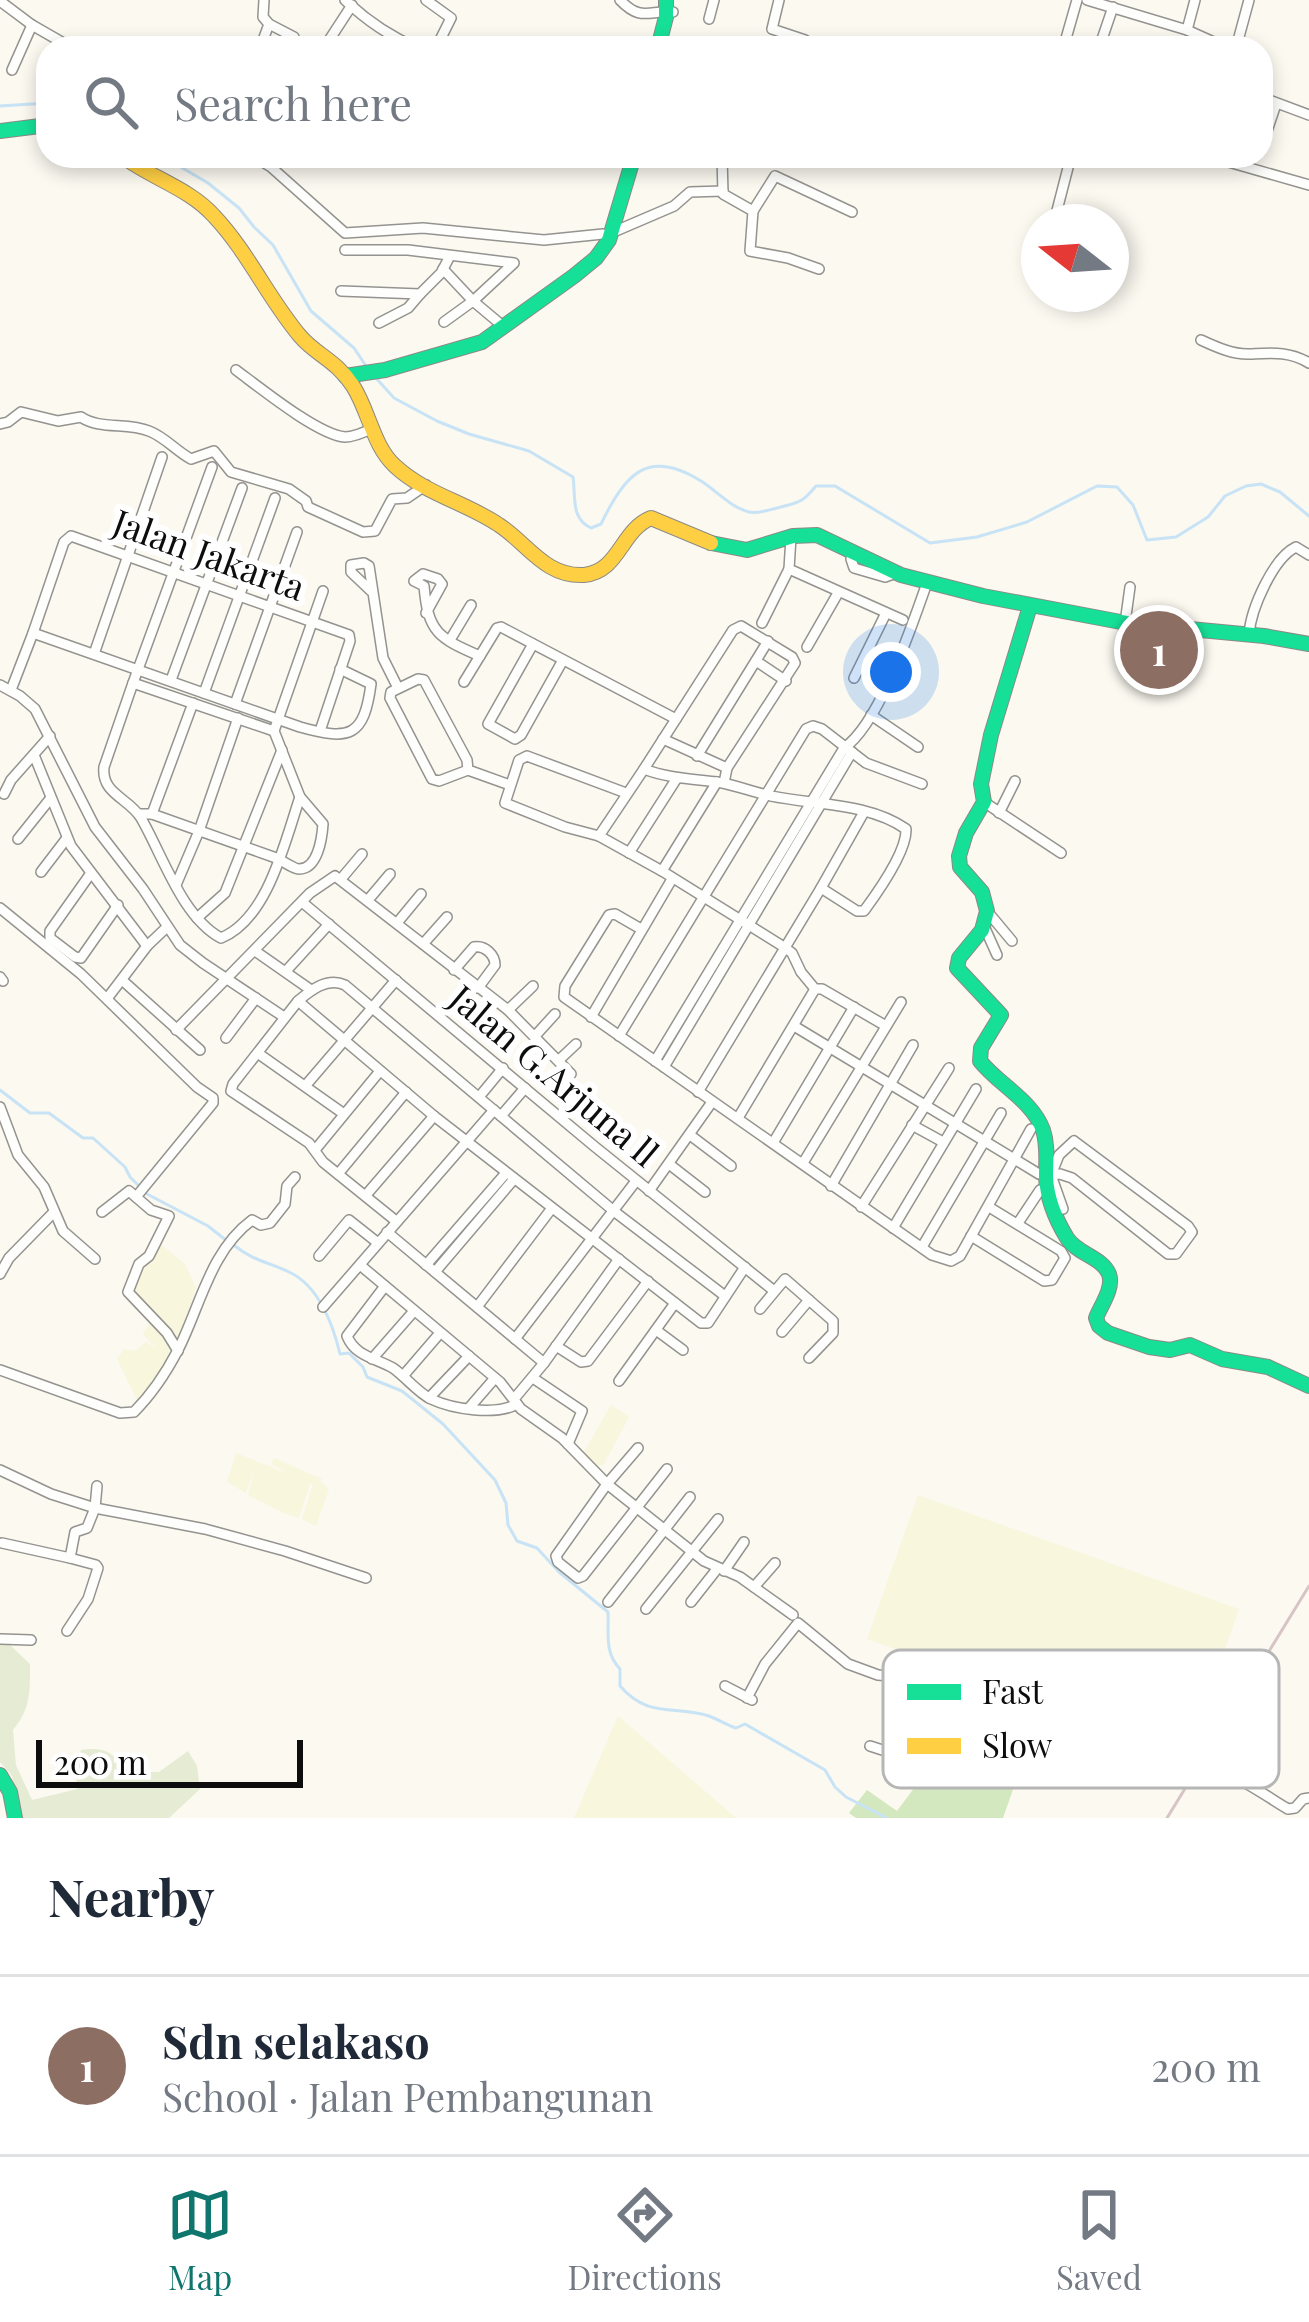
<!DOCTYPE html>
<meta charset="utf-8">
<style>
body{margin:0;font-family:"Playfair Display",serif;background:#f6f6f7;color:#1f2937}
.compass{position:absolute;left:1021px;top:204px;width:108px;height:108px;border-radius:50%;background:#fff;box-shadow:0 6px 18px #0003;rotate:287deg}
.scale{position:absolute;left:36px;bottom:30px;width:267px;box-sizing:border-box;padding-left:12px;border:6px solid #0d0d0d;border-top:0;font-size:33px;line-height:42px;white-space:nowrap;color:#0d0d0d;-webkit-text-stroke:9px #fff;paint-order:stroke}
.you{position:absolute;left:891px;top:672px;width:42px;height:42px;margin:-30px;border:9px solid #fff;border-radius:50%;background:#1a73e8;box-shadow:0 0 0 18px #1a73e833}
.badge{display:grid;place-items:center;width:78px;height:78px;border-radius:50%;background:#0f766e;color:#fff;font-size:39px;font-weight:700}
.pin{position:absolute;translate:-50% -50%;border:6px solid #fff;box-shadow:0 3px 12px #0006}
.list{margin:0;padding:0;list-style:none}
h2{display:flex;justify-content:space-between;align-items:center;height:156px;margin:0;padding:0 48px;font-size:51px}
h2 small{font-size:39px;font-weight:400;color:#747a83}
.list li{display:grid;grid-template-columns:78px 1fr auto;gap:36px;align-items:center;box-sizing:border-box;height:180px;padding:0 48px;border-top:3px solid #e0e1e3}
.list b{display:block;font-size:45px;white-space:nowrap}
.list p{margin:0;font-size:39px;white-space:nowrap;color:#747a83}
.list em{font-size:39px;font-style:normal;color:#747a83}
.icon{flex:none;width:66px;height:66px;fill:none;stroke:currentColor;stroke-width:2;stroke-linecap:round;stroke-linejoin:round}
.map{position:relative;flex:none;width:1309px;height:1818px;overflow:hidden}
.search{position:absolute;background:#fff;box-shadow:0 6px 18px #0003;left:36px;right:36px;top:36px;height:132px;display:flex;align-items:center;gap:30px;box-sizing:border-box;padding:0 42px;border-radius:36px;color:#747a83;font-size:45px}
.sheet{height:336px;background:#fff}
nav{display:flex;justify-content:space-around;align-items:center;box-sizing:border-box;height:168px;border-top:3px solid #e0e1e3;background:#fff;font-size:33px;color:#747a83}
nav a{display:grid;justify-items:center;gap:6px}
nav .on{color:#0f766e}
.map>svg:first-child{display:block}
.farmland{fill:#f8f6dc}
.forest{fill:#d3e8be}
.cemetery{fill:#e6ecd4}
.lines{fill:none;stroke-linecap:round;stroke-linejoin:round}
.stream{stroke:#c7e3f5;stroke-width:3}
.street-casing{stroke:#94938f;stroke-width:12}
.fast-casing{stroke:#8b8a86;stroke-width:16}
.slow-casing{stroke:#8b8a86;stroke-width:16}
.street{stroke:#fefefd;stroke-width:9}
.fast{stroke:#16e098;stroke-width:14}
.slow{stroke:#ffcf43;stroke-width:14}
.rail{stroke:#d7c4c4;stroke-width:3}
.labels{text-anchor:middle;stroke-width:12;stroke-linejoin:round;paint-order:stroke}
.street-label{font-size:36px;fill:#0d0d0d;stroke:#fff}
.key{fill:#fff;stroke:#b6b6b6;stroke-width:3}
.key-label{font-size:33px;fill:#0d0d0d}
</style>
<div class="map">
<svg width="1309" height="1818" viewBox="0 0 1309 1818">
<rect width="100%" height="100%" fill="#fbf9f0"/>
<!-- farmland -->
<g class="farmland">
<polygon points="160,1244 185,1264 196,1288 177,1347 130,1292"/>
<polygon points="151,1320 174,1349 138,1402 117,1359 124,1349 135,1351 146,1342 156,1348 143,1334"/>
<polygon points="611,1405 629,1417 604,1464 595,1467 583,1454"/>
<polygon points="236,1453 294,1476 271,1464 274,1458 322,1479 320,1481 329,1489 316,1526 302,1519 313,1484 310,1484 299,1518 284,1513 248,1495 255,1467 246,1493 227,1482"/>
<polygon points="918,1495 1239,1609 1191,1745 1185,1725 1159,1701 1129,1732 867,1639"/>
<polygon points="618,1716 736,1818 574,1818"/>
</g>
<!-- forest -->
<polygon class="forest" points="957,1737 1031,1738 1003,1818 856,1818 849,1813 867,1790 897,1811 926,1772 939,1772"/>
<!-- cemetery -->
<path class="cemetery" d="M0 1644 10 1645 30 1664C30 1690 31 1709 13 1730L16 1765 32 1800 77 1789 76 1765 81 1750C104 1747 113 1751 125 1772H159L188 1751 197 1766 200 1789 169 1818H21L12 1776 0 1762Z"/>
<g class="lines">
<!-- stream -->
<g class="stream">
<polyline points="0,106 48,103"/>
<polyline points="162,156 208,183 239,208 254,227 273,245 311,311 354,348 366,366"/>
<path d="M376 378 394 398 437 421 469 434 529 451 573 477C576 496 570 518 591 528L601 524C625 475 647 447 701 481 717 491 730 507 749 512 758 514 768 510 777 508 799 502 801 504 816 486H835L930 543 977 537 1027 522 1097 486 1117 487 1133 505 1147 540 1176 537 1208 517 1225 496 1246 486 1261 484 1280 492 1309 516"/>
<polyline points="0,1090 30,1113 49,1113 83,1138 93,1138 125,1167 130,1177 147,1194 208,1226 227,1241"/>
<path d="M235 1246C254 1261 268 1262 289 1272 318 1285 333 1324 340 1354L349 1353 363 1367 367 1377 402 1391 443 1424 495 1480 506 1503 508 1525 517 1541 537 1548 559 1572 608 1612C609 1634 604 1652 620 1669V1686C649 1719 673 1705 709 1716 719 1720 727 1725 736 1728L745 1724 825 1770 835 1787 846 1797 887 1818"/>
</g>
<defs>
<g id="street">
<polyline points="264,0 263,17 269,24 294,37"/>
<path d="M345 0C367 21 389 36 417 48"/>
<polyline points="426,0 451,18 436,48"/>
<path d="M620 0C641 22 649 10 673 12"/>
<polyline points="779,0 772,29 805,40 807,48"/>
<polyline points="1087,0 1187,30 1227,48"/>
<polyline points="0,1 32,25 72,48"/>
<polyline points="709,19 714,0"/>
<polyline points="1187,30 1195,0"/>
<polyline points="1065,42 1077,0"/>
<polyline points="260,48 269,24"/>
<polyline points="324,48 352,5"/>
<polyline points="1099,48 1113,7"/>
<polyline points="1236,48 1249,0"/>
<polyline points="12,70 32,25"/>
<polyline points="1261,97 1309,115"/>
<polyline points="1261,149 1276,104"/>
<polyline points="253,156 271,167 345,233 423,228 544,240 603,234"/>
<polyline points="722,156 723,194 753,211 750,251 788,258 819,269"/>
<polyline points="1211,157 1309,185"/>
<polyline points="753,211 775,176 852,212"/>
<polyline points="1054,222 1071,156"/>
<polyline points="611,233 674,206 690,192 723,191"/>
<polyline points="345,250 408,250 514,263 473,301 444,322"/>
<polyline points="443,269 473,301 504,327"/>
<polyline points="341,291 420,294 441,273 450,256"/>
<polyline points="379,323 408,308 420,294"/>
<path d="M1201 340C1216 347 1234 355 1250 354 1272 353 1289 351 1309 363"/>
<path d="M236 370C259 387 318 435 345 437 355 437 365 432 373 428"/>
<path d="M0 424 8 422 21 412 58 421 81 417C100 430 127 422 149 431 165 437 176 451 191 459L214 451 231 472 289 489 306 501 308 507 363 532 375 531 392 499 407 498 426 485"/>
<polyline points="212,467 133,683 274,731"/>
<polyline points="791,537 789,569 903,620"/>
<polyline points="853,553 851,559 854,568 885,577 896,573"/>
<polyline points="371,591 351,572 351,565 364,563 369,566 383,658 398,688"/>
<path d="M426 613 442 584 438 579 423 574 414 581 424 586C428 632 438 638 480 656"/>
<polyline points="762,623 789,569"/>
<polyline points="1125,623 1130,587"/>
<path d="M33 633 300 727C350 741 364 737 371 684L340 669"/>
<path d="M1249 634C1251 609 1273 558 1296 547L1309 555"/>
<polyline points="450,640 471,605"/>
<polyline points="533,644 488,724 515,739 521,735 563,660"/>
<polyline points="807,647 838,593"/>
<polyline points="94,654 162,457"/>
<polyline points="756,661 786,681"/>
<polyline points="854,678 886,613"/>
<polyline points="171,680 242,488"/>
<polyline points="464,682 497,628 501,627 676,719"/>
<path d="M133 683 104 767C101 794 129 798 141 818 163 856 182 917 221 938 268 919 285 841 300 797"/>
<polyline points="0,685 20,696 35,709 95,827 143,889 180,945 203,963 284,1017"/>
<polyline points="11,690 33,633 64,542 71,536 349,635 350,641 320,731"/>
<polyline points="204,693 275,498"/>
<polyline points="235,704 297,532"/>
<polyline points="871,715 918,747"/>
<polyline points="663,739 727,768"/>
<polyline points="34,755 71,846 147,946"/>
<polyline points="697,756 768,641"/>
<polyline points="644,769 733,630 741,626 792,657 795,663 727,768 724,783"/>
<polyline points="468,770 467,760 424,680 418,679 391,692 390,698 432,779 439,781 468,770 510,785"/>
<polyline points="626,793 527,756 519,760 505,803 565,827 599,836 662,871 784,947 792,953 801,972 815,989 822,989 886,1026"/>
<polyline points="4,794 11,780 50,736"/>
<polyline points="984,802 1061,853"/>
<polyline points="999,813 1015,781"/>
<path d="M139 814H152L279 859C282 861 295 869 299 869 318 869 322 838 323 824L300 797 274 731 323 591"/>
<polyline points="152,814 193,703"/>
<path d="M599 836 644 769C667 778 692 779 717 782 735 785 753 792 771 796 815 805 869 803 906 829 907 851 878 892 864 911H857L821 888"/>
<polyline points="18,839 50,799"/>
<polyline points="629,853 677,778"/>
<polyline points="662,871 717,782"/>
<polyline points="41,872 67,838"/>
<polyline points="91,873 50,931 50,938 75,957 81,958 118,905"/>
<polyline points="341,879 362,854"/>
<polyline points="176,885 199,831 238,718"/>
<polyline points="368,900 390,874"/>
<polyline points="302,902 594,1146 773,1290"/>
<polyline points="0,908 81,974 197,1087 213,1098 213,1103 136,1197"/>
<polyline points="987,911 1012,941"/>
<polyline points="197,918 225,893 282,750"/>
<polyline points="397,923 421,894"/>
<polyline points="984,926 997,955"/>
<polyline points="641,929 615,914 609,915 565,986 564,997 932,1255 951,1261 960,1256 1031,1129"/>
<polyline points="423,944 447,917"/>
<polyline points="255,951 311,990"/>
<path d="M454 970 474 947C485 945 495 955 495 965L478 988"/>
<polyline points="286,971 329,924"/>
<polyline points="0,977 3,981"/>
<polyline points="122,980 200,1050"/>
<polyline points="109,996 147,946 167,927"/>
<polyline points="298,1001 434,1116 701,1323 708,1323 745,1267"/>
<polyline points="508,1010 533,986"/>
<polyline points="591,1017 672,879"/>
<polyline points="794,1026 1039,1174"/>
<polyline points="176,1030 310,893 335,876 508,1010 571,1074"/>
<polyline points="535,1036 555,1014"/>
<polyline points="619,1036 806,729 813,726 822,729 866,763 922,784"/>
<polyline points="226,1038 256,998"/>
<polyline points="259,1054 344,1114"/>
<polyline points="559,1060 576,1044"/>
<path d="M655 1061 844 748C880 723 912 625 927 583"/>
<polyline points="664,1067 852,752"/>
<polyline points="306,1085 396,980"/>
<polyline points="698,1092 821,888 864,812"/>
<polyline points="479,1097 503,1068"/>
<polyline points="0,1107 18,1155 44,1187 63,1231 95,1259"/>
<polyline points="501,1116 525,1088"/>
<polyline points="738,1118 815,989"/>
<polyline points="912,1125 943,1142"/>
<polyline points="690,1135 731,1166"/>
<polyline points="773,1143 854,1007"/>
<polyline points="315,1150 380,1071"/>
<polyline points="803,1163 901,1002"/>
<polyline points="669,1164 705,1192"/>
<polyline points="338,1174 406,1092"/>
<polyline points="1051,1175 1060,1174 1072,1178 1168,1254 1176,1254 1192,1232 1188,1226 1074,1141 1059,1155 1051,1175 1063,1209"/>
<polyline points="831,1186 913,1045"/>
<polyline points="649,1191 712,1102"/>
<polyline points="366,1195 434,1116"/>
<polyline points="861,1207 949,1068"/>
<polyline points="102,1212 129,1191 151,1210 169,1216 149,1256 139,1264 128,1292 167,1333 178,1351"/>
<path d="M396 1221 323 1162 309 1143 231 1091 233 1084 298 1001C311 990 327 977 345 985L615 1212 725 1296"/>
<polyline points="1018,1223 1040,1190"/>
<polyline points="893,1228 976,1089"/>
<polyline points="387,1232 544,1363"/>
<polyline points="971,1236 1044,1281 1052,1280 1065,1258 1061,1251 989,1207"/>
<polyline points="922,1247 1001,1113"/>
<polyline points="319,1256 349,1220 378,1243"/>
<polyline points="360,1265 500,1382 521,1409 562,1438 607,1484 704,1561 740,1577 793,1615"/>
<polyline points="426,1265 506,1173"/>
<polyline points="435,1272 514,1179"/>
<polyline points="0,1274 9,1258 54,1212"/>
<path d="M385 1286 347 1336C355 1356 375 1358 393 1368 406 1377 417 1392 431 1399 452 1409 496 1416 517 1404"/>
<polyline points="323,1307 494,1110"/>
<polyline points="477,1307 552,1208"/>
<polyline points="760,1309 785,1279 833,1321 833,1333 809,1358"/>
<polyline points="656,1330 683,1350"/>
<polyline points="782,1332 809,1300"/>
<polyline points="515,1339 636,1181"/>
<polyline points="556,1346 581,1362 588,1361 648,1281"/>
<polyline points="372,1359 414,1311"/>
<path d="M0 1370 120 1413 134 1412C151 1395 167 1371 178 1350 200 1307 210 1251 252 1220L261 1225 270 1223 285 1204 287 1186 295 1177"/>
<polyline points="403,1376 440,1333"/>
<polyline points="533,1378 582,1411 568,1444"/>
<polyline points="619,1381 675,1303"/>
<polyline points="429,1398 469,1356"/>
<polyline points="514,1399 544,1363 619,1259"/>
<polyline points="469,1408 495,1378"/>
<polyline points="638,1448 607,1484 556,1556 558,1562 578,1578 583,1576 667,1469"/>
<polyline points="0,1470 51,1494 95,1508 205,1529 285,1551 366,1578"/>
<polyline points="2,1543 70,1558 75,1532 87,1528 95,1508 97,1486"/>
<polyline points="724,1571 744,1542"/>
<polyline points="754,1587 775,1563"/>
<polyline points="608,1602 690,1497"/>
<polyline points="691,1602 717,1569"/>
<polyline points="646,1609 718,1519"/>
<polyline points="67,1631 88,1599 98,1568 96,1565 70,1558"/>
<polyline points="0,1639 31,1640"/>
<polyline points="725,1686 752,1700"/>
<path d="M747 1698 765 1664 798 1623 848 1664 878 1675 891 1676 905 1683 913 1700 950 1726 983 1733 997 1740 1065 1716 1126 1740 1182 1754 1197 1768C1229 1767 1262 1794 1288 1809L1295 1808 1303 1799 1309 1798"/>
<polyline points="870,1746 904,1757 930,1761 950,1726"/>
</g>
<g id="fast">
<polyline points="658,48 666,17 666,0"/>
<polyline points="0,131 48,125"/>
<polyline points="345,376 385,370 482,342 574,276 596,258 609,240 634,156"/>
<polyline points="711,543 747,550 793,536 817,535 901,575 983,596 1126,623 1264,636 1309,644"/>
<path d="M1030 606 991 735 981 784 984 802 966 833 959 856 960 867 982 892 987 911 982 930 959 958 957 968 1001 1015 981 1048 980 1061C999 1085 1032 1100 1043 1130 1048 1145 1046 1161 1046 1177 1047 1198 1056 1220 1067 1238 1077 1254 1102 1257 1109 1274 1114 1288 1101 1305 1096 1318L1099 1326 1108 1333 1149 1347 1170 1350 1190 1345 1222 1359 1268 1367 1309 1386"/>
<polyline points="0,1775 10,1792 15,1818"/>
</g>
<path id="slow" d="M122 156C151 178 189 188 214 216 248 252 268 298 300 336 316 355 336 360 353 386 369 411 373 446 395 466 425 494 467 503 499 525 528 544 545 577 584 575 619 572 621 530 651 518L711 543"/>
</defs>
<!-- street casing -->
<use href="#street" class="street-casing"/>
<!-- fast casing -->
<use href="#fast" class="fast-casing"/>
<!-- slow casing -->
<use href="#slow" class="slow-casing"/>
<!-- street -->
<use href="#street" class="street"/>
<!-- fast -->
<use href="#fast" class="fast"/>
<!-- slow -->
<use href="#slow" class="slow"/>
<!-- rail -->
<polyline class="rail" points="1167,1818 1309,1586"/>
</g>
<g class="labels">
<!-- street labels -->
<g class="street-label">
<text transform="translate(209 555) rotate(20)" y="13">Jalan Jakarta</text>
<text transform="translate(554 1076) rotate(40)" y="13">Jalan G.Arjuna ll</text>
</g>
</g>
<!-- legend -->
<rect x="883" y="1650" width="396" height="138" rx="18" class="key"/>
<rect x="907" y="1684" width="54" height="16" fill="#16e098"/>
<rect x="907" y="1738" width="54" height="16" fill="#ffcf43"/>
<g class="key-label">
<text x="982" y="1704">Fast</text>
<text x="982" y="1758">Slow</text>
</g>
</svg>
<svg class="compass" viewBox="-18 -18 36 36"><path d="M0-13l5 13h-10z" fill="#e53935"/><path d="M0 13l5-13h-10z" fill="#747a83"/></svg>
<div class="scale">200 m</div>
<div class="you"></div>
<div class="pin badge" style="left:1159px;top:650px;background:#8d6e63">1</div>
<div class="search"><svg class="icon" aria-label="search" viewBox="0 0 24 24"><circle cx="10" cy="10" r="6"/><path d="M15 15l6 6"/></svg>Search here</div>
</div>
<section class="sheet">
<h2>Nearby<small></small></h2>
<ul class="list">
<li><span class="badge" style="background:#8d6e63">1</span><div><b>Sdn selakaso</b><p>School · Jalan Pembangunan</p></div><em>200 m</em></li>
</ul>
</section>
<nav>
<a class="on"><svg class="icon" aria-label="map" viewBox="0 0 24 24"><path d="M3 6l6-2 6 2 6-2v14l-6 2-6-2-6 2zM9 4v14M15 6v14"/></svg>Map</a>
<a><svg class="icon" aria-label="directions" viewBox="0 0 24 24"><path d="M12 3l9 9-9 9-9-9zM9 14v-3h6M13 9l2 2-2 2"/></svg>Directions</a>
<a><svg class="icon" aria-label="saved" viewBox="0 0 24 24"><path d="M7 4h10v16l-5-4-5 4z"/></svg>Saved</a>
</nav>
